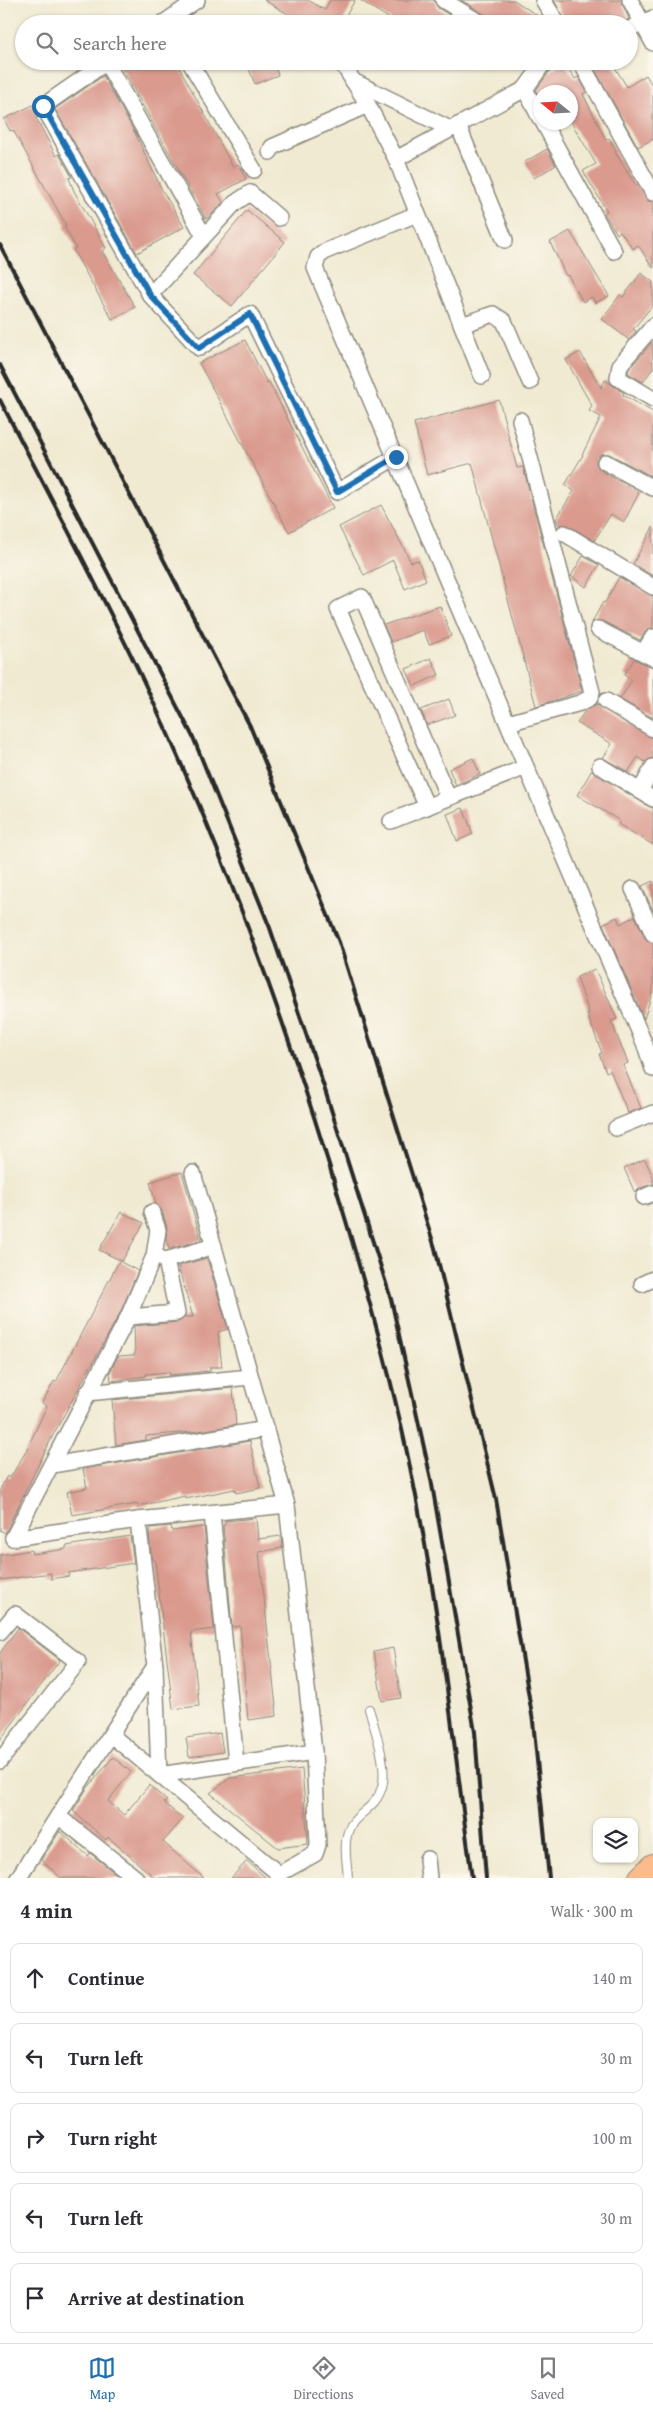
<!DOCTYPE html>
<meta charset="utf-8">
<style>
body{margin:0;font-family:"Gentium Book Plus",serif;background:#f7f7f7;color:#2b2b33}
.controls{position:absolute;right:15px;bottom:15px;display:grid;overflow:hidden;border-radius:10px;box-shadow:0 1px 4px #0004}
.controls button{width:45px;height:45px;display:grid;place-items:center;padding:0;border:0;border-bottom:1px solid #e1e1e2;background:#fff;color:#2b2b33;font:25px sans-serif}
.compass{position:absolute;left:533px;top:85px;width:45px;height:45px;border-radius:50%;background:#fff;box-shadow:0 1px 4px #0004;rotate:288deg}
.stop{position:absolute;width:15px;height:15px;margin:-11px;border:4px solid #1f6fb2;border-radius:50%;background:#fff}
.stop.end{background:#1f6fb2;border-color:#fff;box-shadow:0 1px 5px #0008}
.list{margin:0;padding:0;list-style:none}
h2{display:flex;justify-content:space-between;align-items:center;height:65px;margin:0;padding:0 20px;font-size:21px}
h2 small{font-size:16px;font-weight:400;color:#7c7c81}
.list li{display:grid;grid-template-columns:32px 1fr auto;gap:15px;align-items:center;box-sizing:border-box;height:70px;margin:0 10px 10px;padding:0 10px;border:1px solid #e1e1e2;border-radius:10px}
.list b{display:block;font-size:19px;white-space:nowrap}
.list em{font-size:16px;font-style:normal;color:#7c7c81}
.icon{flex:none;width:28px;height:28px;fill:none;stroke:currentColor;stroke-width:2;stroke-linecap:round;stroke-linejoin:round}
.map{position:relative;flex:none;width:653px;height:1878px;overflow:hidden}
.search{position:absolute;background:#fff;box-shadow:0 1px 4px #0004;left:15px;right:15px;top:15px;height:55px;display:flex;align-items:center;gap:12px;box-sizing:border-box;padding:0 18px;border-radius:28px;color:#7c7c81;font-size:19px}
.sheet{height:465px;background:#fff}
nav{display:flex;justify-content:space-around;align-items:center;box-sizing:border-box;height:70px;border-top:1px solid #e1e1e2;background:#fff;font-size:14px;color:#7c7c81}
nav a{display:grid;justify-items:center;gap:2px}
nav .on{color:#1f6fb2}
.map>svg:first-child{display:block}
.building{fill:#da9a8e}
.lines{fill:none;stroke-linecap:round;stroke-linejoin:round}
.service-casing{stroke:#8e8a7e;stroke-width:10}
.minor-casing{stroke:#8e8a7e;stroke-width:18}
.primary-casing{stroke:#8e8a7e;stroke-width:26}
.service{stroke:#fff;stroke-width:8}
.minor{stroke:#fff;stroke-width:15}
.primary{stroke:#fbbb8c;stroke-width:24}
.rail{stroke:#2b2b2b;stroke-width:4}
.route{stroke:#1f6fb2;stroke-width:6}
</style>
<div class="map">
<svg width="653" height="1878" viewBox="0 0 653 1878">
<rect width="100%" height="100%" fill="#fbf7ec"/>
<filter id="ink" filterUnits="userSpaceOnUse"><feTurbulence type="fractalNoise" baseFrequency=".02" numOctaves="2"/><feDisplacementMap in="SourceGraphic" scale="10" xChannelSelector="R" yChannelSelector="G"/><feConvolveMatrix kernelMatrix="1 2 1 2 8 2 1 2 1" color-interpolation-filters="sRGB"/></filter>
<filter id="wash" filterUnits="userSpaceOnUse"><feTurbulence type="fractalNoise" baseFrequency=".0096" numOctaves="4" result="noise"/><feDisplacementMap in="SourceGraphic" scale="20" xChannelSelector="R" yChannelSelector="G"/><feGaussianBlur stdDeviation="1.12" result="paint"/><feColorMatrix in="noise" values="0 0 0 0 0 0 0 0 0 0 0 0 0 0 0 0 0 1.4 0 .05"/><feComposite in="paint" operator="in"/></filter>
<g filter="url(#wash)">
<rect width="100%" height="100%" fill="#f0ead2"/>
<g id="blocks">
<!-- building -->
<g class="building">
<polygon points="264,0 308,0 325,10 330,0 355,0 341,24 305,24"/>
<polygon points="360,0 434,0 438,8 464,24 398,24"/>
<polygon points="461,0 514,0 544,20 547,24 491,24 487,16"/>
<polygon points="554,0 621,0 629,19 621,24 567,24"/>
<polygon points="118,61 176,61 233,167 238,164 246,179 218,194 223,202 210,216 206,219"/>
<polygon points="246,61 273,61 278,75 255,84"/>
<polygon points="559,61 563,61 575,79 578,77 587,92 583,94 606,140 609,138 616,151 615,152 636,186 638,184 648,201 653,202 653,268 638,245 633,249 620,231 617,234 604,213 607,211 583,171 596,164 570,120 570,92 540,92 540,99 536,90 549,72 557,67"/>
<polygon points="605,61 611,61 627,87 646,75 653,87 653,139 638,147 594,68"/>
<polygon points="103,76 135,133 162,190 184,227 137,253 55,109"/>
<polygon points="33,105 38,117 36,118 56,156 59,154 72,177 69,178 74,191 106,248 102,251 135,307 112,319 73,250 76,248 64,226 66,225 13,130 10,131 4,119"/>
<polygon points="547,149 556,165 534,178 525,162"/>
<polygon points="247,210 285,242 232,306 193,275"/>
<polygon points="570,231 609,296 595,303 592,297 583,302 568,275 566,276 550,242"/>
<polygon points="641,273 653,282 653,305 633,329 636,331 629,340 602,319 620,295 623,297"/>
<polygon points="245,340 267,383 269,382 333,508 289,532 199,363"/>
<polygon points="652,342 653,368 643,382 628,373 629,369"/>
<polygon points="580,352 601,388 605,380 624,393 623,395 653,412 653,477 609,454 601,454 597,458 596,463 600,470 639,493 624,522 611,514 594,541 568,525 559,525 556,519 574,491 565,485 583,455 582,455 601,417 589,411 592,406 566,360"/>
<polygon points="499,400 517,468 523,467 582,691 536,706 472,463 427,475 414,423"/>
<polygon points="381,505 411,562 418,560 426,580 405,589 393,560 364,575 339,527"/>
<polygon points="653,527 653,576 633,564"/>
<polygon points="583,556 599,565 586,587 571,576"/>
<polygon points="619,577 653,596 653,627 645,632 640,640 602,621 592,622 603,602 605,603"/>
<polygon points="440,606 451,636 429,644 423,630 391,642 384,625"/>
<polygon points="431,658 439,675 414,686 406,669"/>
<polygon points="634,659 653,667 653,718 620,699 632,680 624,675"/>
<polygon points="449,699 455,715 427,725 421,710"/>
<polygon points="596,704 653,738 653,758 645,762 638,757 628,772 603,758 612,744 577,723 585,711"/>
<polygon points="473,758 480,774 456,785 449,769"/>
<polygon points="592,770 653,808 653,845 618,824 620,821 577,795"/>
<polygon points="463,808 473,834 457,841 447,814"/>
<polygon points="653,881 653,911 642,886"/>
<polygon points="635,916 645,938 653,943 653,990 644,1019 603,924 617,917 620,924"/>
<polygon points="595,969 617,1019 611,1021 628,1063 623,1065 641,1108 628,1113 610,1070 606,1072 599,1054 602,1053 587,1014 589,1013 577,977"/>
<polygon points="645,1159 653,1177 653,1184 640,1188 635,1193 624,1168"/>
<polygon points="182,1172 201,1240 169,1249 166,1238 167,1227 161,1209 156,1204 150,1182"/>
<polygon points="121,1212 144,1223 122,1261 99,1250"/>
<polygon points="207,1258 228,1329 218,1332 222,1367 210,1367 210,1371 170,1375 169,1372 146,1374 146,1376 111,1381 110,1372 118,1356 135,1355 134,1326 178,1322 185,1317 193,1317 178,1266"/>
<polygon points="119,1261 138,1271 120,1313 53,1435 5,1533 0,1530 0,1490 7,1476 10,1478 25,1453 47,1406 42,1403 54,1381 56,1382"/>
<polygon points="233,1388 236,1425 192,1432 146,1436 146,1440 116,1445 112,1400"/>
<polygon points="250,1441 260,1488 236,1493 235,1489 185,1499 185,1496 138,1506 137,1504 72,1515 67,1492 87,1488 83,1469"/>
<polygon points="256,1518 258,1539 281,1536 282,1548 259,1552 277,1716 248,1720 240,1626 232,1627 223,1525 225,1525 225,1521"/>
<polygon points="171,1526 172,1531 204,1527 214,1629 191,1632 199,1706 173,1709 155,1560 152,1560 149,1533 150,1528"/>
<polygon points="130,1536 134,1563 68,1573 69,1576 51,1579 51,1573 0,1580 0,1555 31,1550 32,1554 66,1549 66,1546"/>
<polygon points="18,1628 60,1660 0,1740 0,1653"/>
<polygon points="393,1648 401,1698 382,1701 374,1652"/>
<polygon points="220,1733 223,1752 189,1757 186,1738"/>
<polygon points="113,1757 131,1772 108,1801 124,1815 149,1785 167,1801 164,1803 183,1819 163,1842 204,1878 155,1878 108,1837 106,1840 73,1811 86,1790"/>
<polygon points="302,1769 308,1844 278,1848 210,1793 230,1778"/>
<polygon points="60,1831 88,1856 90,1853 121,1878 61,1878 41,1860"/>
<polygon points="247,1861 266,1878 231,1878"/>
</g>
</g>
</g>
<g filter="url(#ink)">
<use href="#blocks" fill-opacity="0" stroke="#8e8a7e" stroke-width="1"/>
<g class="lines">
<defs>
<path id="service" d="M348 1878C347 1862 342 1840 351 1825 361 1810 376 1808 382 1787 388 1767 375 1729 369 1709"/>
<g id="minor">
<polyline points="443,0 482,24"/>
<polyline points="543,0 558,24"/>
<polyline points="630,0 653,43"/>
<polyline points="162,24 197,0"/>
<polyline points="629,29 653,18"/>
<polyline points="108,61 43,106 150,295"/>
<polyline points="189,61 254,170"/>
<polyline points="580,61 653,193"/>
<polyline points="106,62 204,236"/>
<polyline points="344,66 368,105 396,159 482,376"/>
<polyline points="353,81 450,129"/>
<polyline points="525,89 540,118"/>
<polyline points="543,122 614,251"/>
<polyline points="458,125 505,240"/>
<polyline points="270,152 272,147 368,105"/>
<polyline points="396,159 525,89 543,64 550,61"/>
<polyline points="417,214 326,251 318,257 315,268 526,767 645,1045 653,1069"/>
<polyline points="279,218 250,193 235,203 150,295 199,348 250,314 337,492 396,457"/>
<polyline points="462,325 493,314 504,321 530,382"/>
<polyline points="653,326 620,365 618,378 653,399"/>
<polyline points="605,462 653,488"/>
<polyline points="564,533 653,587"/>
<polyline points="598,629 653,658"/>
<polyline points="643,653 653,637"/>
<polyline points="606,701 653,729"/>
<polyline points="508,723 580,703 590,698 592,692 520,420"/>
<polyline points="600,766 653,799"/>
<polyline points="640,791 653,767"/>
<polyline points="427,807 338,609 362,597 448,797"/>
<polyline points="391,821 526,767"/>
<polyline points="633,889 653,934"/>
<polyline points="616,1128 653,1113"/>
<polyline points="193,1173 287,1505 314,1752 318,1845 315,1854 279,1874 277,1878"/>
<polyline points="644,1197 653,1193"/>
<polyline points="157,1257 166,1260 214,1246"/>
<polyline points="642,1284 653,1279"/>
<polyline points="128,1317 177,1313 166,1260"/>
<polyline points="87,1393 250,1377"/>
<polyline points="52,1465 266,1429"/>
<polyline points="212,1513 236,1763"/>
<polyline points="138,1520 155,1666 159,1775 314,1752"/>
<polyline points="13,1538 128,1317 154,1256 158,1230 152,1212"/>
<polyline points="13,1538 138,1520 287,1505"/>
<polyline points="0,1632 15,1614 78,1662 0,1761"/>
<polyline points="111,1735 279,1874"/>
<polyline points="58,1816 136,1878"/>
<polyline points="427,1859 429,1878"/>
<polyline points="18,1878 155,1666"/>
</g>
<polyline id="primary" points="641,1878 653,1866"/>
</defs>
<!-- service casing -->
<use href="#service" class="service-casing"/>
<!-- minor casing -->
<use href="#minor" class="minor-casing"/>
<!-- primary casing -->
<use href="#primary" class="primary-casing"/>
<!-- service -->
<use href="#service" class="service"/>
<!-- minor -->
<use href="#minor" class="minor"/>
<!-- primary -->
<use href="#primary" class="primary"/>
<!-- rail -->
<g class="rail">
<polyline points="0,245 250,726 339,942 435,1248 496,1499 533,1721 549,1878"/>
<polyline points="0,365 193,737 270,928 324,1087 391,1299 431,1479 475,1732 486,1878"/>
<path d="M0 400C48 493 98 585 143 680 227 857 294 1043 349 1231 372 1309 394 1387 410 1467 439 1602 453 1741 472 1878"/>
</g>
</g>
</g>
<g class="lines" filter="url(#ink)">
<!-- route -->
<polyline class="route" points="43,106 150,295 199,348 250,314 337,492 396,457"/>
</g>
</svg>
<div class="controls">
<button><svg class="icon" aria-label="layers" viewBox="0 0 24 24"><path d="M12 4l9 5-9 5-9-5zM3 14l9 5 9-5"/></svg></button>
</div>
<svg class="compass" viewBox="-18 -18 36 36"><path d="M0-13l5 13h-10z" fill="#e53935"/><path d="M0 13l5-13h-10z" fill="#7c7c81"/></svg>
<div class="stop" style="left:43px;top:106px"></div>
<div class="stop end" style="left:396px;top:457px"></div>
<div class="search"><svg class="icon" aria-label="search" viewBox="0 0 24 24"><circle cx="10" cy="10" r="6"/><path d="M15 15l6 6"/></svg>Search here</div>
</div>
<section class="sheet">
<h2>4 min<small>Walk · 300 m</small></h2>
<ul class="list">
<li><svg class="icon" aria-label="ahead" viewBox="0 0 24 24"><path d="M12 20V5M6 11l6-6 6 6"/></svg><div><b>Continue</b></div><em>140 m</em></li>
<li><svg class="icon" aria-label="left" viewBox="0 0 24 24"><path d="M17 20v-9H6M10 6l-5 5 5 5"/></svg><div><b>Turn left</b></div><em>30 m</em></li>
<li><svg class="icon" aria-label="right" viewBox="0 0 24 24"><path d="M7 20v-9h11M14 6l5 5-5 5"/></svg><div><b>Turn right</b></div><em>100 m</em></li>
<li><svg class="icon" aria-label="left" viewBox="0 0 24 24"><path d="M17 20v-9H6M10 6l-5 5 5 5"/></svg><div><b>Turn left</b></div><em>30 m</em></li>
<li><svg class="icon" aria-label="arrive" viewBox="0 0 24 24"><path d="M6 21V4h12l-3 4 3 4H6"/></svg><div><b>Arrive at destination</b></div></li>
</ul>
</section>
<nav>
<a class="on"><svg class="icon" aria-label="map" viewBox="0 0 24 24"><path d="M3 6l6-2 6 2 6-2v14l-6 2-6-2-6 2zM9 4v14M15 6v14"/></svg>Map</a>
<a><svg class="icon" aria-label="directions" viewBox="0 0 24 24"><path d="M12 3l9 9-9 9-9-9zM9 14v-3h6M13 9l2 2-2 2"/></svg>Directions</a>
<a><svg class="icon" aria-label="saved" viewBox="0 0 24 24"><path d="M7 4h10v16l-5-4-5 4z"/></svg>Saved</a>
</nav>
